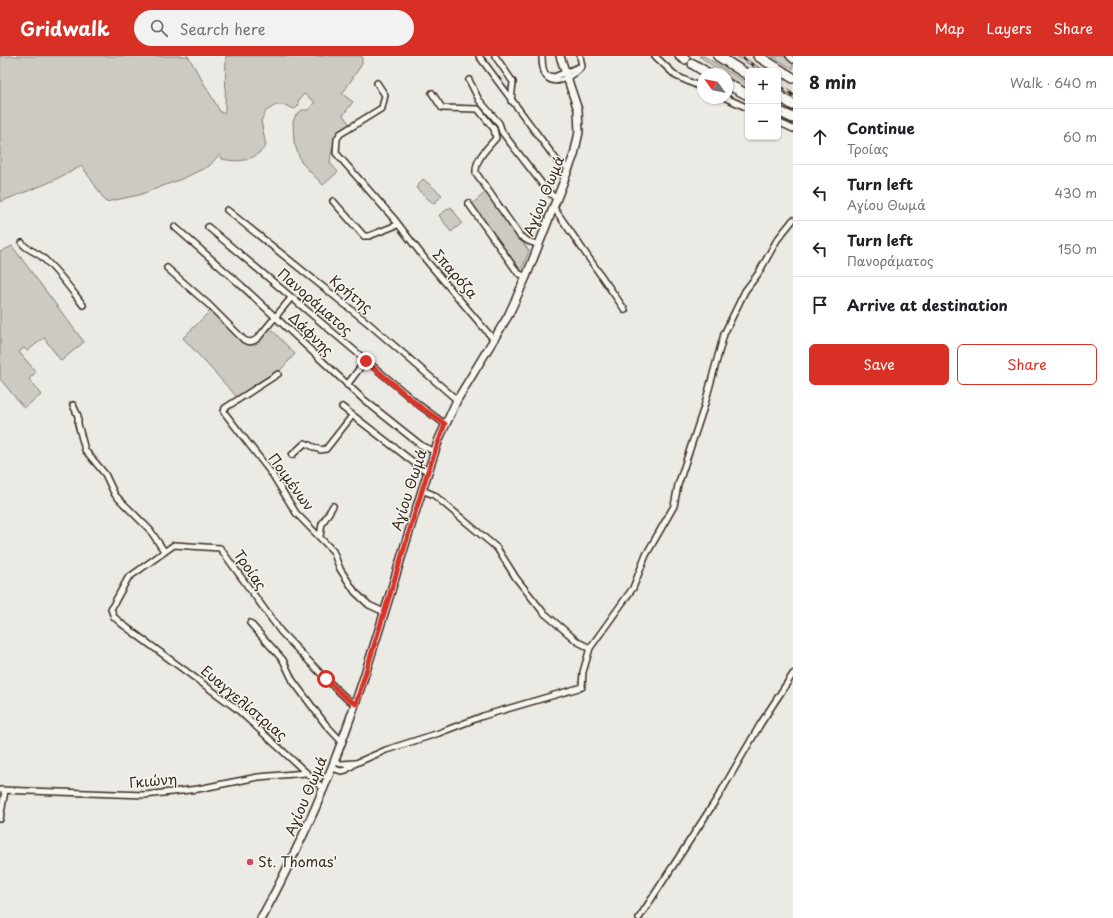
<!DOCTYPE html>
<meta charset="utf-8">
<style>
body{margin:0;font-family:"Playpen Sans",sans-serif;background:#f2f2f2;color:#202124}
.controls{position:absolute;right:12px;top:12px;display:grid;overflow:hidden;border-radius:6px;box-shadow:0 1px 3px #0004}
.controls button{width:36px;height:36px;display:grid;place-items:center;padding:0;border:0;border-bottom:1px solid #e0e0e0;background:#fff;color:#202124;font:20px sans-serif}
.compass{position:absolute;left:697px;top:12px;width:36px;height:36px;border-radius:50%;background:#fff;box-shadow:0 1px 3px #0004;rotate:303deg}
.stop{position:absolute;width:12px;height:12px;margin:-9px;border:3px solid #d93025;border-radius:50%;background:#fff}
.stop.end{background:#d93025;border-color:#fff;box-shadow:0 1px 4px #0008}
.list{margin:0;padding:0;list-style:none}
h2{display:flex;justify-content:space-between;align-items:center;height:52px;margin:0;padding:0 16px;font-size:17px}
h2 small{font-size:13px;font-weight:400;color:#757577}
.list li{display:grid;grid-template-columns:26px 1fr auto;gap:12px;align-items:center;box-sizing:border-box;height:56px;padding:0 16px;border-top:1px solid #e0e0e0}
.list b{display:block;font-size:15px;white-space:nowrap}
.list p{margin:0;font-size:13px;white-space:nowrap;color:#757577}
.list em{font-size:13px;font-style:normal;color:#757577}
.actions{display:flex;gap:8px;padding:12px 16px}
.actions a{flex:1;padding:9px 0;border:1px solid #d93025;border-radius:6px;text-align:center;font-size:14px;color:#d93025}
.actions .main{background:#d93025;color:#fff}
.icon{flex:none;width:22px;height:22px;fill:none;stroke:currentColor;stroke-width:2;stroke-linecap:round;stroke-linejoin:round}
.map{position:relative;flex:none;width:793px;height:862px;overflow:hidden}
header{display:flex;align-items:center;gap:24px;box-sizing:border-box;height:56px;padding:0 20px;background:#d93025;color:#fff}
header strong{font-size:19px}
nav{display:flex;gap:22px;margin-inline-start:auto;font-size:14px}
.search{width:280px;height:36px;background:#f2f2f2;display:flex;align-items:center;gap:10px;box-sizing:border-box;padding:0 14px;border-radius:22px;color:#757577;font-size:15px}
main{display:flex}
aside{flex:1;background:#fff}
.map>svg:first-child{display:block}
.built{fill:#dcdad4}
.green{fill:#cdcac4;stroke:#847a71}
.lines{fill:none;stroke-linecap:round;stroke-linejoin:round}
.minor-casing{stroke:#3b2a1e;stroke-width:8}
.secondary-casing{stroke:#3b2a1e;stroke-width:10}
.motorway-casing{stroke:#3b2a1e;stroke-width:12}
.minor{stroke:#f6f6f2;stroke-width:5}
.secondary{stroke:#f6f6f2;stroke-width:7}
.motorway{stroke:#f6f6f2;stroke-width:9}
.rail-casing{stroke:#3b2a1e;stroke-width:3}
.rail{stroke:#f6f6f2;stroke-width:1.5;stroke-dasharray:4.5;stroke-linecap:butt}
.route{stroke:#d93025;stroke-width:5}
.poi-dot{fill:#d1495b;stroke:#f6f6f2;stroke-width:1.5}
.labels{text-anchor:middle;stroke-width:3;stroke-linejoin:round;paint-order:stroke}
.street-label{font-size:14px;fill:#3b2a1e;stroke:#f6f6f2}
.poi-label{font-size:14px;fill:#3b2a1e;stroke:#f6f6f2;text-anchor:start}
</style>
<header>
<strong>Gridwalk</strong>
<div class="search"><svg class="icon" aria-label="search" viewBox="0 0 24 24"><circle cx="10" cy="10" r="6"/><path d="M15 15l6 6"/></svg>Search here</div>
<nav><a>Map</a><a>Layers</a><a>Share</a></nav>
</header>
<main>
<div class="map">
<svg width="793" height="862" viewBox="0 0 793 862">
<rect width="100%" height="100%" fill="#ebeae5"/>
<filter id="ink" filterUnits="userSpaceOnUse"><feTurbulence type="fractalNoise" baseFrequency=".025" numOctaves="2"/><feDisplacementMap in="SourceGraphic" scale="8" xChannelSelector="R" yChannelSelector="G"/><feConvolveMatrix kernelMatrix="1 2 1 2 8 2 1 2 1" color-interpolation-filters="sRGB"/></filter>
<g filter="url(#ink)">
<!-- built -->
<g class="built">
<polygon points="725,0 747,0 770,15 748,15"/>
<polygon points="778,20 793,30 793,44 778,35"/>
</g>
<!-- green -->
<g class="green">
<path d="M0 0H188L221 57H225L226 0H362V8L342 38 353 46 343 59 351 70C336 83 332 86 330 107L338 116 323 129 301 106 294 86 293 66 296 59 302 54H308L315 46 304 38 298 45 299 49 295 53 284 49H276L266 55 261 65 266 90C253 105 241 107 222 103L220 98 209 110 184 122 139 139 106 146 82 110 48 127 0 146Z"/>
<polygon points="699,0 704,0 748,28 748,35 727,20 727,18 724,18"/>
<polygon points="772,0 785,0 793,8 793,13"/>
<polygon points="423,123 442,139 434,148 416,132"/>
<polygon points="486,136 529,195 521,215 472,148"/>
<polygon points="451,151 462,167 451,176 439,159"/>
<polygon points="12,190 84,286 61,305 44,282 27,295 24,292 19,296 36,316 29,323 41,339 24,352 0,323 0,196"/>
<polygon points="212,253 244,286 250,288 255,288 270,272 295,298 276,319 238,342 183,282"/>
</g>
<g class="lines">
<defs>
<g id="minor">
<polyline points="479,0 558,106 569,112"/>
<polyline points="495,0 513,26 511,45"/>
<path d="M542 0C542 6 542 17 548 22 557 30 577 18 582 10L580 0"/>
<polyline points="655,0 676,20 703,32"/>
<polyline points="789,0 793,4"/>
<polyline points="549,20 554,21 579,11"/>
<polyline points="469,24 479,44 499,67 502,76 546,133 557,144"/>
<polyline points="377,27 385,39 382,52 340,78 337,83 336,97 395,164 425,203 494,284"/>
<path d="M432 37 442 52 478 53 494 73 496 82C487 93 475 103 476 117L520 180 528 185 539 189"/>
<polyline points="726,42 748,52"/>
<polyline points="778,66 793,73"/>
<polyline points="333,145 364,180 369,180 397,169"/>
<polyline points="468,147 518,217 526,221"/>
<polyline points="554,152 625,254"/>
<polyline points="227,154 368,267 457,344"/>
<polyline points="175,171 242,230 363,343 422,390 434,395"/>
<polyline points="208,171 419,349 445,368"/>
<path d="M22 187C27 194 35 195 42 201 58 215 70 232 83 249"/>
<path d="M167 212 209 249 244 284C250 287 253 286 258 282L291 242"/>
<polyline points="278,318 225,352 224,356 272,418 296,457 333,495 340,513 355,536 369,549 384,556"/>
<polyline points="347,329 365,305"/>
<polyline points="73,349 78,360 78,368 85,394 105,418 115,439 150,474 164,495"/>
<polyline points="342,351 421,412 428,415"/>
<polyline points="292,399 305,387 320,394 326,393 352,360"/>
<polyline points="320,480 322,468 333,450"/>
<polyline points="250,567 283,604 293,625 326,669 342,686"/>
<polyline points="590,592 633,532 646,499 674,450 678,429 704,351 724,278 745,235 758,218 777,184 793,164"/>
<polyline points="335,706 341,708 355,707"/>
<polyline points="332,712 341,715 346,714 356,707 386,694 439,677 483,660 582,631 583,616 590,592 578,586 543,556 516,522 497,492 434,439 422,434"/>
<polyline points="324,733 237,653 122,568 114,561 111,553 128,522 174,489 220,492 281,576 326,623 347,643 356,648"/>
<polyline points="0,734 145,739 198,733 258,721 306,717"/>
<polyline points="0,763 5,735"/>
<polyline points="639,862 718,741 761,667 793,618"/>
</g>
<path id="secondary" d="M261 862C273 842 283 821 293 800 359 668 391 522 439 383L457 344 508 260 526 221 574 99 579 76 578 54 560 0"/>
<g id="motorway">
<polyline points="680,0 685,3"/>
<polyline points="718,0 748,19"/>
<polyline points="758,0 793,22"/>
<polyline points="693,8 709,18"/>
<polyline points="727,28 748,39"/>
<polyline points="778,39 793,49"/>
<polyline points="778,55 793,62"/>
</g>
</defs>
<!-- minor casing -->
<use href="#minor" class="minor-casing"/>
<!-- secondary casing -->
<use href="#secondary" class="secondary-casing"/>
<!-- motorway casing -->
<use href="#motorway" class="motorway-casing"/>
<!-- minor -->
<use href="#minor" class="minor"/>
<!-- secondary -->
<use href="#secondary" class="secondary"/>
<!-- motorway -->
<use href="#motorway" class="motorway"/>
<defs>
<g id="rail">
<polyline points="739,0 762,15"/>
<polyline points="778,29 793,39"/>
</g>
</defs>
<!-- rail casing -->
<use href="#rail" class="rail-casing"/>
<!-- rail -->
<use href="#rail" class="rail"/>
</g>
</g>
<g class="lines" filter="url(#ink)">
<!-- route -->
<polyline class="route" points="326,623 347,643 356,648 428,415 445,368 419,350 366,305"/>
</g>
<!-- markers -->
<circle class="poi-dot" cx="250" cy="806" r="4"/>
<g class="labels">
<!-- street labels -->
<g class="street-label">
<text transform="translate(544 140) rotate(-68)" y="5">Αγίου Θωμά</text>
<text transform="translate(455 218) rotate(49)" y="5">Σπαρόζα</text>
<text transform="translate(351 238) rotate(39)" y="5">Κρήτης</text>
<text transform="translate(315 246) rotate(41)" y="5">Πανοράματος</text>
<text transform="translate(311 278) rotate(44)" y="5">Δάφνης</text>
<text transform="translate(291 426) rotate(54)" y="5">Ποιμένων</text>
<text transform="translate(409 434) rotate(-72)" y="5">Αγίου Θωμά</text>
<text transform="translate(250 514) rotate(55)" y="5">Τροίας</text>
<text transform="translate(244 647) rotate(40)" y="5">Ευαγγελίστριας</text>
<text transform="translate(153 725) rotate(-5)" y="5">Γκιώνη</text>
<text transform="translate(306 740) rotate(-67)" y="5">Αγίου Θωμά</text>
</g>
<!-- poi labels -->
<g class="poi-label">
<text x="258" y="811">St. Thomas'</text>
</g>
</g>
</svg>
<div class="controls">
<button>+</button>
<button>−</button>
</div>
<svg class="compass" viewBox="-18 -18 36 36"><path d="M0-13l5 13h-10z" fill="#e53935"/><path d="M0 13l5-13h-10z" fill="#757577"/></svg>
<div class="stop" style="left:326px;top:623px"></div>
<div class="stop end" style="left:366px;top:305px"></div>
</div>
<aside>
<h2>8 min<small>Walk · 640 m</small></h2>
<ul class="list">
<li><svg class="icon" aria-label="ahead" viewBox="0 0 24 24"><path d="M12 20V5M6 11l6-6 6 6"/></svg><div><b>Continue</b><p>Τροίας</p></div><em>60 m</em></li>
<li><svg class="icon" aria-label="left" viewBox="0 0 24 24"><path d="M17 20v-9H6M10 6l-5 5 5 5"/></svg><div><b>Turn left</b><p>Αγίου Θωμά</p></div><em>430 m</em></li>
<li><svg class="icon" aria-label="left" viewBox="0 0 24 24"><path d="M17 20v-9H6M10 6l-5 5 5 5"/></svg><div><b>Turn left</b><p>Πανοράματος</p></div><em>150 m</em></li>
<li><svg class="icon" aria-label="arrive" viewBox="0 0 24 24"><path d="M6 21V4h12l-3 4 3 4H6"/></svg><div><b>Arrive at destination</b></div></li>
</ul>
<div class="actions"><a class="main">Save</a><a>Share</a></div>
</aside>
</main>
